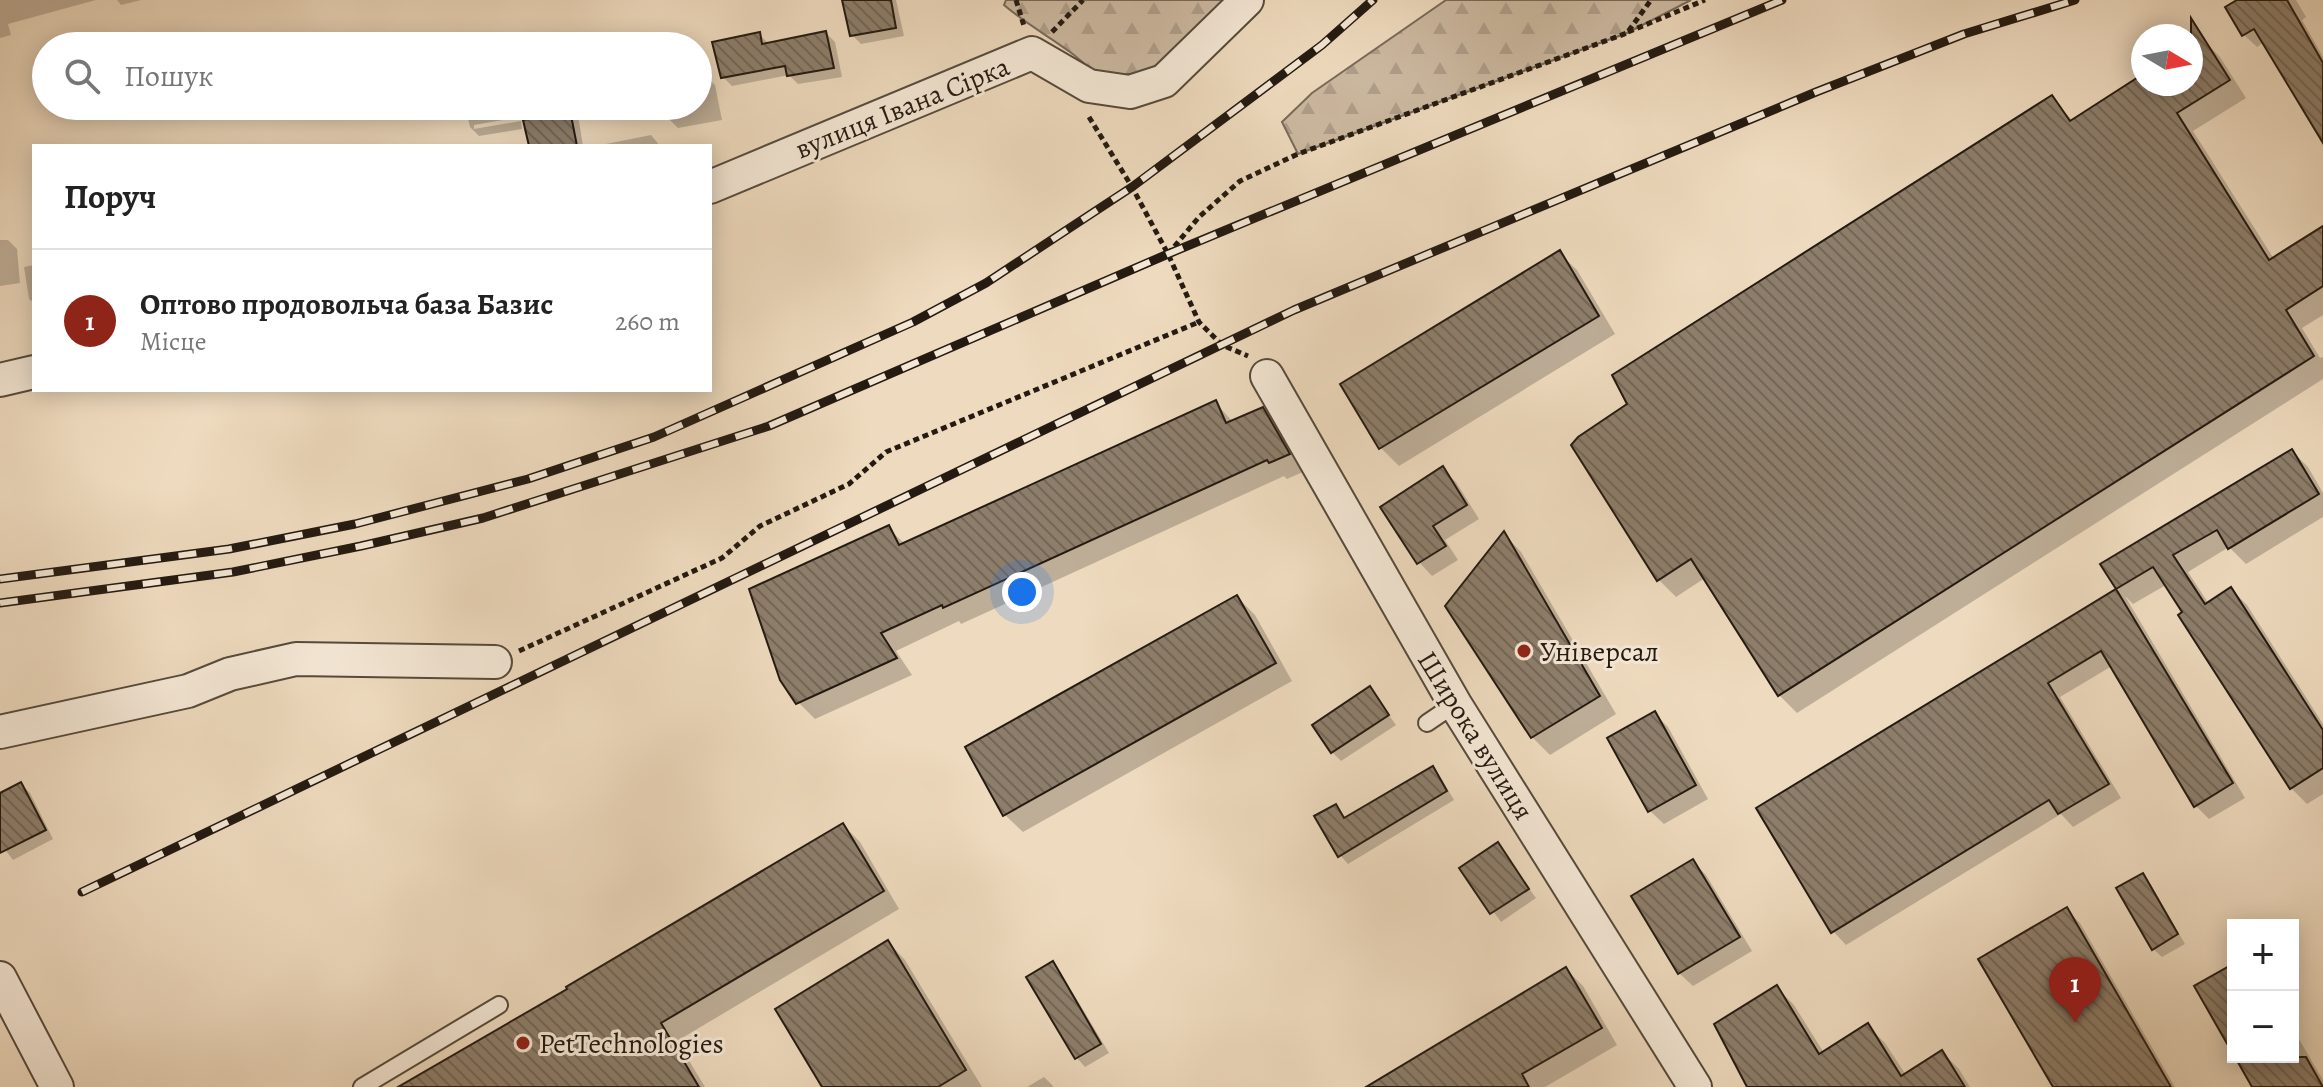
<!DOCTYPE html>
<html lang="uk">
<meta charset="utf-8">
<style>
body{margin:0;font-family:Alegreya,serif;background:#f2f2f2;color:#222}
.controls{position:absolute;right:24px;bottom:24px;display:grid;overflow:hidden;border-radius:0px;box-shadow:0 4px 20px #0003}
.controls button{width:72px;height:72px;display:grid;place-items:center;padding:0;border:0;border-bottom:2px solid #e0e0e0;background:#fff;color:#222;font:40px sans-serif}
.compass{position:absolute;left:2131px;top:24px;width:72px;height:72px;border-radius:50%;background:#fff;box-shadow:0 4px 20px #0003;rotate:100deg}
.you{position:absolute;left:1022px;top:592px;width:28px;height:28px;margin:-20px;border:6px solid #fff;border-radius:50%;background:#1a73e8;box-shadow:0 0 0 12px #1a73e833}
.badge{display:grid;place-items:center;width:52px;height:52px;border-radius:50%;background:#8f2418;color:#fff;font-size:26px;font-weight:700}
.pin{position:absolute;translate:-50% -66px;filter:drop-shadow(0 2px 4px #0008)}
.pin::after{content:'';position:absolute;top:42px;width:28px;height:24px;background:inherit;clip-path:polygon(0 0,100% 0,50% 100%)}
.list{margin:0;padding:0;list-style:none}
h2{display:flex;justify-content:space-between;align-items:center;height:104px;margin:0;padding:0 32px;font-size:34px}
h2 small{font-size:26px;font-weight:400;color:#767676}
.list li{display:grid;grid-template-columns:52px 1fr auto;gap:24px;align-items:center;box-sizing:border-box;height:144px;padding:0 32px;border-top:2px solid #e0e0e0}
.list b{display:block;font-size:30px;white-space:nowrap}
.list p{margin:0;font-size:26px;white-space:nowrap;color:#767676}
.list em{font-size:26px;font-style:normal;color:#767676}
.icon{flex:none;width:44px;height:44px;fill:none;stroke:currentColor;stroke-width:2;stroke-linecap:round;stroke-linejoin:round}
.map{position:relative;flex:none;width:2323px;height:1087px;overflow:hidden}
.search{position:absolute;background:#fff;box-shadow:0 4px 20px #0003;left:32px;top:32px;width:680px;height:88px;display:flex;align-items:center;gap:20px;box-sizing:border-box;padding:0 28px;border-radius:44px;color:#767676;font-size:30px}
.panel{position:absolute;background:#fff;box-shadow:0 4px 20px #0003;left:32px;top:144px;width:680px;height:248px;border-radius:0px}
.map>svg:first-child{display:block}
.forest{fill:url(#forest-firs);stroke:#786a59;stroke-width:2}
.shadow{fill:#0003}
.building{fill:url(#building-back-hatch);stroke:#241a11;stroke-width:2}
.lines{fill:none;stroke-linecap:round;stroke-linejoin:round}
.service-casing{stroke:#564a3c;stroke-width:20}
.minor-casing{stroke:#564a3c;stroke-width:36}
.path{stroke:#241a11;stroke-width:5;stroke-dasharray:6 4;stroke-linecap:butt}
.service{stroke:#f4e7d5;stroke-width:16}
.minor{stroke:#f4e7d5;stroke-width:32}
.rail-casing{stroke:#241a11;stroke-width:9}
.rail{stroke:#f4e7d5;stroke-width:6;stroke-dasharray:18;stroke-linecap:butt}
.poi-dot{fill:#8f2418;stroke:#f4e7d5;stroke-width:3}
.labels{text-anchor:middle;stroke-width:6;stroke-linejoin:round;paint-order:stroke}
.street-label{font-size:28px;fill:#241a11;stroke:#f4e7d5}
.poi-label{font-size:28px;fill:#241a11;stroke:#f4e7d5;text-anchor:start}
</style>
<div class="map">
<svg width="2323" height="1087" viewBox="0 0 2323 1087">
<defs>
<pattern id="forest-firs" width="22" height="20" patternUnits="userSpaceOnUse" patternTransform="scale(2)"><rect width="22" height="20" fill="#ccb9a1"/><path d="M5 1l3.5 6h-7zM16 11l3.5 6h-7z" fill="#af9e8a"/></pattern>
<pattern id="building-back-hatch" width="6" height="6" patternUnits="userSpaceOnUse" patternTransform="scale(2)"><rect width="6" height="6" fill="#8d7e6b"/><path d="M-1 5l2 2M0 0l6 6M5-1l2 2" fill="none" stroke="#736657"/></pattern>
</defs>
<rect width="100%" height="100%" fill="#eedabe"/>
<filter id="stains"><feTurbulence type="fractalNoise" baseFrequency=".0025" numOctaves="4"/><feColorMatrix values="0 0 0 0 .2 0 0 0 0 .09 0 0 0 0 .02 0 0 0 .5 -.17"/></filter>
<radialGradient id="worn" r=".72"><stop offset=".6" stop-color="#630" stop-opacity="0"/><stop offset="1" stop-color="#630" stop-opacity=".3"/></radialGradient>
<!-- forest -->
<g class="forest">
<path d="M1006 0H1237C1198 35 1158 86 1101 73 1090 71 1079 58 1070 52 1047 35 1026 24 1004 5Z"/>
<polygon points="1446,0 1691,0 1627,33 1298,154 1282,122 1312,93"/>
</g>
<!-- shadow -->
<g class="shadow">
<polygon points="0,0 96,0 8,24 11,35 0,38"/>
<polygon points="117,0 141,0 121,5"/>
<polygon points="851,0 896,0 904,36 861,44 852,35"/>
<polygon points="2241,0 2296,0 2306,17 2302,20 2323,57 2323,139 2264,42 2257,47 2244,35"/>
<polygon points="826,33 835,42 842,77 798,84 789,75 732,86 723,77 759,34 769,44"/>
<polygon points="2202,39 2220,57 2246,98 2193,131 2274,259 2323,232 2323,315 2302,328 2320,358 2323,357 2323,379 1797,713 1779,695 1705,578 1676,597 1658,579 2051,97 2073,121 2143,77 2143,84 2191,84 2191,46"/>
<polygon points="706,77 715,85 722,120 678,128 669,119 666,106 698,106 698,78"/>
<polygon points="465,106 518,106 520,117 474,125 474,129 521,121 522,129 479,136 470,127"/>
<polygon points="570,112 579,121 583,146 531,146"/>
<polygon points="651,135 660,146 606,144"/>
<polygon points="0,240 8,240 17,249 20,283 0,286"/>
<polygon points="1559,253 1577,270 1615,334 1399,466 1381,448 1343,384"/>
<polygon points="34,265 34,303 29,299 24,267"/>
<polygon points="1215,402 1233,422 1262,409 1279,426 1305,471 1287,479 1284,476 961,624 959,621 896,651 912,675 815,719 798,702 888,528 905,544"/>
<polygon points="2292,451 2308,467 2323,493 2323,517 2246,564 2229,547 2188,572 2209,604 2231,589 2247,605 2323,724 2323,794 2307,804 2291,788 2166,585 2133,604 2125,596 2245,798 2209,819 2196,806 2112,666 2060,697 2121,798 2073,827 2061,814 1846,945 1833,931 1759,809 2119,590 2103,564"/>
<polygon points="1442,469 1456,482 1479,519 1445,540 1458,560 1432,576 1419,562"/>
<polygon points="1504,534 1521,552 1616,714 1550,755 1532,737"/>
<polygon points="1237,597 1255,615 1292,681 1023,832 1005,815"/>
<polygon points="1370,689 1396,725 1341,761 1332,752"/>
<polygon points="1655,714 1668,727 1708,799 1664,824 1650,811 1610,739"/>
<polygon points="1432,769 1441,778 1454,800 1348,864 1340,855 1336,806 1347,819"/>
<polygon points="21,784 30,793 53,839 13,860 0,843 0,795"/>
<polygon points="843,825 860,842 899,909 677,1041 705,1087 402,1087"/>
<polygon points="1497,845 1536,898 1501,922 1462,869"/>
<polygon points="1693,862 1706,875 1752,951 1693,986 1679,973"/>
<polygon points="2142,876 2151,885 2185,944 2162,957 2153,949"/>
<polygon points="2066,910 2080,923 2175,1087 2055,1087"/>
<polygon points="888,942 905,960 982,1087 825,1087"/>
<polygon points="1052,964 1061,973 1109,1053 1085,1067 1077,1058 1029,978"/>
<polygon points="1566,969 1583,986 1617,1045 1545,1087 1370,1087"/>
<polygon points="1777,988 1794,1005 1824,1053 1868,1026 1885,1043 1906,1075 1942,1052 1959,1069 1970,1087 1749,1087"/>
<polygon points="2293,1029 2323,1080 2323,1087 2254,1087 2237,1057 2293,1057"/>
<polygon points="1044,1077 1054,1087 1027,1087"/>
</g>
<!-- building -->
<g class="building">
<polygon points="842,0 891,0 896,28 850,36"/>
<polygon points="2237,0 2287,0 2323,63 2323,143 2254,29 2242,36 2225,7"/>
<polygon points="2191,18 2230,80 2177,113 2269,260 2323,226 2323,286 2286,310 2314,356 1778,696 1691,559 1657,581 1571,445 1578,437 1627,404 1612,375 2052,95 2070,121 2143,74 2143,84 2191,84"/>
<polygon points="826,31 834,68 787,76 785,66 721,78 712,42 760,32 762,44"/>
<polygon points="570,110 577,146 529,146 523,120"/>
<polygon points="1560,250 1599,316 1379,449 1340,384"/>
<polygon points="1216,400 1226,423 1263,407 1290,454 1269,463 1267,460 943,608 942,605 881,633 897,658 796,704 780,680 749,589 889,525 899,545"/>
<polygon points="2292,449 2319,494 2228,549 2217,530 2173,555 2205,604 2231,587 2323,730 2323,768 2290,789 2178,615 2182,612 2153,567 2116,589 2100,564"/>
<polygon points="1443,466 1467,505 1433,526 1446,546 1417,564 1380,507"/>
<polygon points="1504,531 1600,696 1531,738 1445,606"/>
<polygon points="2116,589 2233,783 2194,807 2101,651 2048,683 2109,784 2058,814 2049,800 1831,933 1756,808"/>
<polygon points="1237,595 1276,663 1003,816 965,747"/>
<polygon points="1370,686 1389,715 1331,753 1312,725"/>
<polygon points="1655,711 1696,785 1648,812 1607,738"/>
<polygon points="1433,766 1447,791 1338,857 1314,816 1336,804 1344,818"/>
<polygon points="21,782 46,830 0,853 0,793"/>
<polygon points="843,823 884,891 661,1023 699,1087 398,1087 567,989 566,987"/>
<polygon points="1498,842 1529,889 1490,914 1459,868"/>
<polygon points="1693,859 1740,937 1678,974 1631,896"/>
<polygon points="2143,873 2178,934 2152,950 2116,888"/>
<polygon points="2067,907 2171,1087 2053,1087 1978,959"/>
<polygon points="888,940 966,1070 938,1087 822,1087 775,1009"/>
<polygon points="1053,961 1101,1044 1075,1059 1026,977"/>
<polygon points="2233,964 2233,1054 2194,986"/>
<polygon points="1566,967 1602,1028 1522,1074 1529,1087 1366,1087"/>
<polygon points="1777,985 1819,1054 1868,1023 1901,1076 1942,1050 1965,1087 1747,1087 1714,1024"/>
<polygon points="2235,1057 2306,1057 2323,1087 2252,1087"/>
</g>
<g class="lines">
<defs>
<g id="service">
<polyline points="1427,723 1455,704"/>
<polyline points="362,1087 499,1005"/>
</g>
<g id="minor">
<polyline points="710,187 1032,53 1089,86 1130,92 1164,81 1247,0"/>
<polyline points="1267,376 1455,704 1695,1087"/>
<polyline points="0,380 34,372"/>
<polyline points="0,732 188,691 230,674 296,659 495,662"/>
<polyline points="0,978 57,1087"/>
</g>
</defs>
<!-- service casing -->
<use href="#service" class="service-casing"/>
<!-- minor casing -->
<use href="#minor" class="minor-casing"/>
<!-- path -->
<g class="path">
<polyline points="1016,0 1024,26"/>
<polyline points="1052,32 1083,0"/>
<polyline points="1628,32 1705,0"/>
<polyline points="1089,117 1132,187 1168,254 1199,322 1222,345 1248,356"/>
<polyline points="1168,254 1199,217 1240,181 1298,154 1627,33 1651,0"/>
<polyline points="519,651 722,558 760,526 849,484 886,452 1199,322"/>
</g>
<!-- service -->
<use href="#service" class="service"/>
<!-- minor -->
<use href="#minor" class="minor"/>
<defs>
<g id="rail">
<polyline points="0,579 229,549 355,524 528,479 654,437 913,322 986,283 1132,187 1322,45 1373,0"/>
<polyline points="0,603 233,572 361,546 483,518 769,426 1168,254 1782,0"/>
<polyline points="82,892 1294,310 1816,92 1964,34 2075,0"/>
</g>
</defs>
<!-- rail casing -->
<use href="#rail" class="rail-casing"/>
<!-- rail -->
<use href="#rail" class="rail"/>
</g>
<!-- markers -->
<g class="poi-dot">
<circle cx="1524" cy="651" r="8"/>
<circle cx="523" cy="1043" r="8"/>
</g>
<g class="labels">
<!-- street labels -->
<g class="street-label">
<text transform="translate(902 107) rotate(-22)" y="10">вулиця Івана Сірка</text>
<text transform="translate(1476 735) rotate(58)" y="10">Широка вулиця</text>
</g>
<!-- poi labels -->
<g class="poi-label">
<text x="1540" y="661">Універсал</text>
<text x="539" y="1053">PetTechnologies</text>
</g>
</g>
<rect width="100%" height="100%" filter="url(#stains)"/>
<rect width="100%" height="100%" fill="url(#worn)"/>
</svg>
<div class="controls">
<button>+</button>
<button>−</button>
</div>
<svg class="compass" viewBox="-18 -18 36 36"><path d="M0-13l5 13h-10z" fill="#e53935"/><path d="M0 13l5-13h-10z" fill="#767676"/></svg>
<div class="you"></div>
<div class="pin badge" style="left:2075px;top:1023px">1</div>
<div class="search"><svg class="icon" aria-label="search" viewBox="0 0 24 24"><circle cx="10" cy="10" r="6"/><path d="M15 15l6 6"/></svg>Пошук</div>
<section class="panel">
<h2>Поруч<small></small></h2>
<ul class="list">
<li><span class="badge">1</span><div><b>Оптово продовольча база Базис</b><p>Місце</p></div><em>260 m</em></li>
</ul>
</section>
</div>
